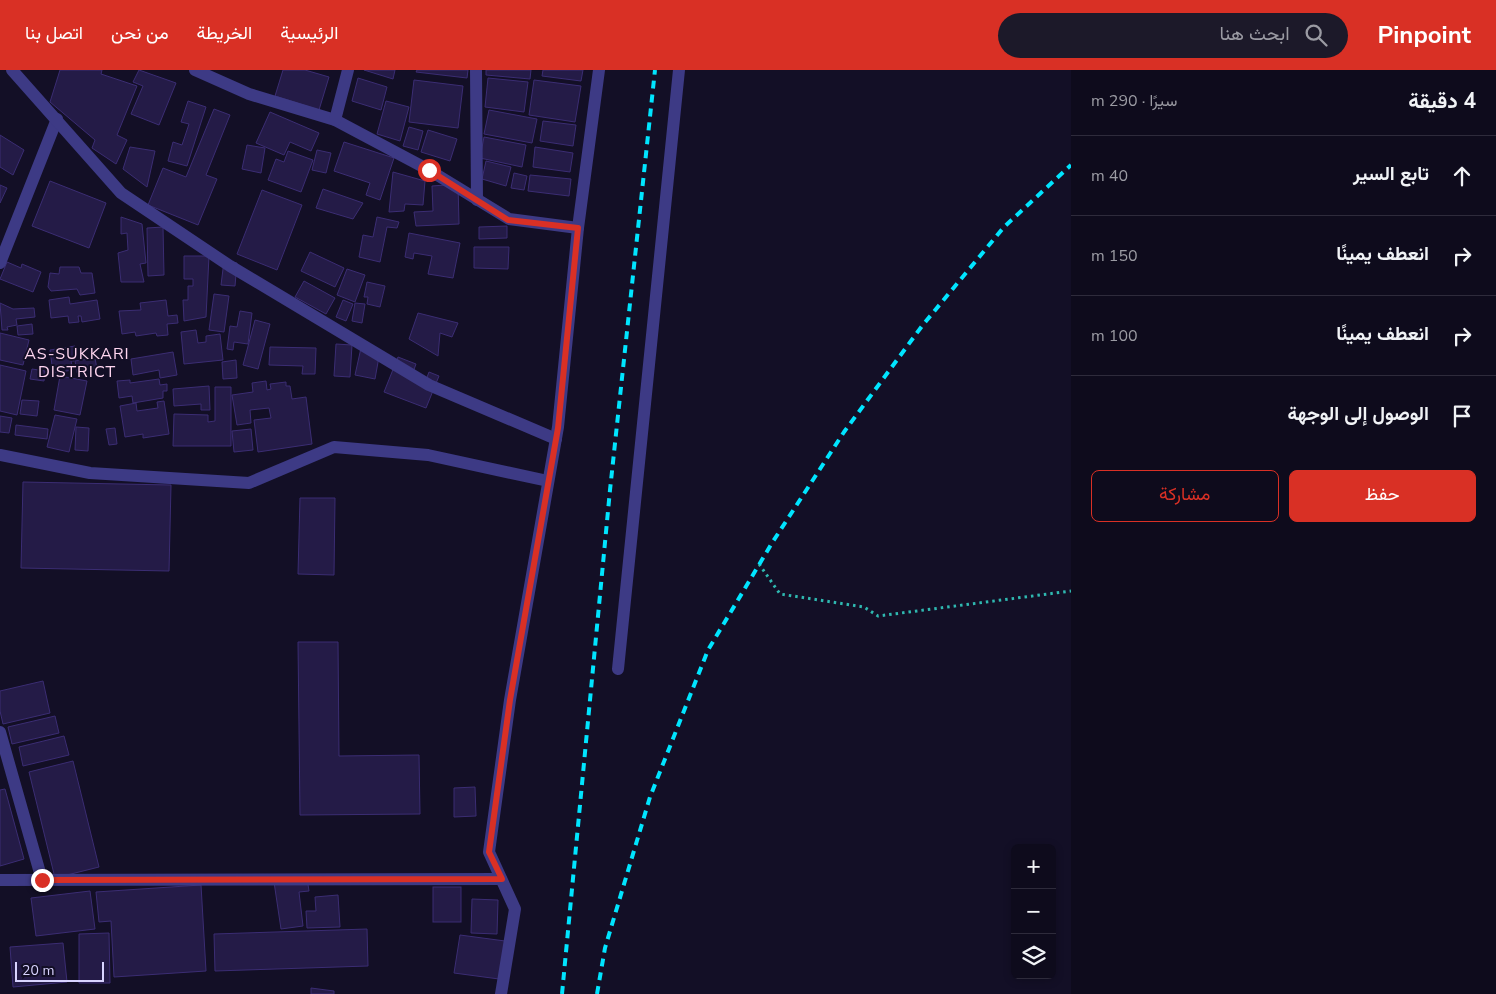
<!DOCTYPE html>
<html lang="ar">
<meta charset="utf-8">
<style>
body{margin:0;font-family:"Nunito Sans",Vazirmatn,sans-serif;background:#1c1929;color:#f1f3f6;direction:rtl}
.controls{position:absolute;right:15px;bottom:15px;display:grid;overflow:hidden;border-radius:8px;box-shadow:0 2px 8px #0003}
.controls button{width:45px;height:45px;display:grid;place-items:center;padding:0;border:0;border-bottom:1px solid #2e2b3b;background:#0e0b1c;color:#f1f3f6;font:25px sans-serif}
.scale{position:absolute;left:15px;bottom:12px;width:89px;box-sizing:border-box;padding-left:5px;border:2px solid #d9d4ff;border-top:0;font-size:14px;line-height:18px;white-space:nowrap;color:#d9d4ff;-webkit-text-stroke:4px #130f26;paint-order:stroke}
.stop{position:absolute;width:15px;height:15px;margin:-11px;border:4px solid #d93025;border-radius:50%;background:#fff}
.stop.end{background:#d93025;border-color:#fff;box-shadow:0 1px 5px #0008}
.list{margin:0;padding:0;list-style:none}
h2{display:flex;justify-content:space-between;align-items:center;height:65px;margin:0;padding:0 20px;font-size:21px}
h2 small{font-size:16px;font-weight:400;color:#9b9ba3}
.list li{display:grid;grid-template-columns:32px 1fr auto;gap:15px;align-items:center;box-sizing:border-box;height:80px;padding:0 20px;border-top:1px solid #2e2b3b}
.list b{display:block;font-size:19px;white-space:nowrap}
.list em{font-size:16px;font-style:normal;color:#9b9ba3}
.actions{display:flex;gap:10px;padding:15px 20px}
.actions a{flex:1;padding:11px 0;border:1px solid #d93025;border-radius:8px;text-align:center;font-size:18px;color:#d93025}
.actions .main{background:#d93025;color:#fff}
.icon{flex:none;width:28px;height:28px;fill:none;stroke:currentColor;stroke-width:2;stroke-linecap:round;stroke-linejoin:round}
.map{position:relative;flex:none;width:1071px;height:924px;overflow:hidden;direction:ltr}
header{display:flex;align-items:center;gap:30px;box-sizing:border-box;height:70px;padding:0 25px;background:#d93025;color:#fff}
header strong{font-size:24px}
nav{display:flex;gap:28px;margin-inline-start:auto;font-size:18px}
.search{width:350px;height:45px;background:#1c1929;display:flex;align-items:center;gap:12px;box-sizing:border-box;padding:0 18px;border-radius:28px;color:#9b9ba3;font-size:19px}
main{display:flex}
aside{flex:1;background:#0e0b1c}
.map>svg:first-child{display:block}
.building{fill:#241b47;stroke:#3b2d73}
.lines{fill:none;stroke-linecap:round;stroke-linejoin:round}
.path{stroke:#2fb8b0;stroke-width:3;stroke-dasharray:2.5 4;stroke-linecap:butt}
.minor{stroke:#3d3a85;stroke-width:12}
.tertiary{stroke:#3d3a85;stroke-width:12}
.rail{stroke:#00e5ff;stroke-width:4;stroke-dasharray:8 6;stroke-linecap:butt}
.route{stroke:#d93025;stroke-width:6}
.labels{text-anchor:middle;stroke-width:4;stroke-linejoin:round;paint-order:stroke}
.neighbourhood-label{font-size:16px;letter-spacing:1px;fill:#ffd6f0;stroke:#130f26}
</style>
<header>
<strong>Pinpoint</strong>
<div class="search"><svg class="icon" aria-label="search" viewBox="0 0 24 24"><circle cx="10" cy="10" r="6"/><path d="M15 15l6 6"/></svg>ابحث هنا</div>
<nav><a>الرئيسية</a><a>الخريطة</a><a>من نحن</a><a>اتصل بنا</a></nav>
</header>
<main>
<aside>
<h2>4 دقيقة<small>سيرًا · 290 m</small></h2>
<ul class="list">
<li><svg class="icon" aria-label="ahead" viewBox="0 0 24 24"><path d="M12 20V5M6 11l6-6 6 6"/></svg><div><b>تابع السير</b></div><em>40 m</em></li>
<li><svg class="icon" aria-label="right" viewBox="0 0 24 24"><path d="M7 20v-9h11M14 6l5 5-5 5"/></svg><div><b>انعطف يمينًا</b></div><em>150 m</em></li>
<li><svg class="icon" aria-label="right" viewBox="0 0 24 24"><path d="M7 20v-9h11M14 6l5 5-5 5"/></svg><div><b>انعطف يمينًا</b></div><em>100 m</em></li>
<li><svg class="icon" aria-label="arrive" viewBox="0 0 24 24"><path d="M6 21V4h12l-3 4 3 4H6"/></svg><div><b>الوصول إلى الوجهة</b></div></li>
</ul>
<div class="actions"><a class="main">حفظ</a><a>مشاركة</a></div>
</aside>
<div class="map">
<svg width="1071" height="924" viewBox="0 0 1071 924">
<rect width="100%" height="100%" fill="#130f26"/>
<!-- building -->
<g class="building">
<polygon points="60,0 102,0 101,4 137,16 117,65 127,70 116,94 92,78 95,70 50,32"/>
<polygon points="139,0 176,13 159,55 131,44 143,16 133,12"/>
<polygon points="283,0 305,0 329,7 319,40 275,26"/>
<polygon points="364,0 395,0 393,9"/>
<polygon points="417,0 468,0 467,8 416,2"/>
<polygon points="486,0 531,0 530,9 486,5"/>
<polygon points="543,0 583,0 581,11 542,6"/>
<polygon points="358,8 387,17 381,40 352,31"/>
<polygon points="488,8 528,12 524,42 485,37"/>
<polygon points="414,10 463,16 458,58 409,52"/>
<polygon points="534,10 581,16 575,52 529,45"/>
<polygon points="188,31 206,37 187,96 168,91 173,72 182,75 189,54 181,52"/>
<polygon points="386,31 409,37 400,71 377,64"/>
<polygon points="214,39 230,45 206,105 217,109 198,155 148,135 163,98 186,107"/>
<polygon points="489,40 537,49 532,73 484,64"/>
<polygon points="270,42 319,63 311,81 290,72 284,85 256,73"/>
<polygon points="543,51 576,55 573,76 540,71"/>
<polygon points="409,57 423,61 418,80 403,76"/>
<polygon points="428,60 457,69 450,91 421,82"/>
<polygon points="0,65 24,80 13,105 0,97"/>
<polygon points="484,67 526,75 522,97 480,88"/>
<polygon points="344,72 394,88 380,130 366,125 370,113 334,101"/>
<polygon points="247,75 265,78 261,103 242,99"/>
<polygon points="130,77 155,81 147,117 123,99"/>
<polygon points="535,77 573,83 570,102 533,97"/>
<polygon points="317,80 331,83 326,103 312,100"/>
<polygon points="288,81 313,90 301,122 268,110 276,89 284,92"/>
<polygon points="486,91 511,97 506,116 482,109"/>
<polygon points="393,102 425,111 423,135 405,134 404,141 389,142"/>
<polygon points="514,103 527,106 524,120 511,118"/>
<polygon points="530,105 571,109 569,126 528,121"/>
<polygon points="50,111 106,133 89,178 32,156"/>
<polygon points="458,114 459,154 416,156 414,142 433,141 432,116"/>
<polygon points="0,115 7,118 0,133"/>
<polygon points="323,119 363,133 353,149 316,138"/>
<polygon points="262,120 302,135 277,200 237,184"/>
<polygon points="121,147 142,154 146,193 140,194 144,212 121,212 118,183 128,180 127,163 121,164"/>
<polygon points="377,147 399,152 397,158 387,157 380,192 359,187 363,165 373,167"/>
<polygon points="507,156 507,168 479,169 479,157"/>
<polygon points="163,157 164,205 148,206 147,158"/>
<polygon points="409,163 460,173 453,208 428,204 432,186 414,183 413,189 405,187"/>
<polygon points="474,177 509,177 508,199 474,198"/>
<polygon points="310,182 344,198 335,217 301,201"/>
<polygon points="184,186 209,186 206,247 184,251 183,230 188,230 188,216 193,216 193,209 184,209"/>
<polygon points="224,191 237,193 235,216 221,215"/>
<polygon points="7,192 21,198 22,194 41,202 33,222 0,209"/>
<polygon points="60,197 79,197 81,203 92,203 95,223 80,225 77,219 51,221 48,217 50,203 59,204"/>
<polygon points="347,199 365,205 355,232 337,225"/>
<polygon points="304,211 335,228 326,244 295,227"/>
<polygon points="367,212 385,216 380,237 367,234 368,227 364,227"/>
<polygon points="214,224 229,226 224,262 209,260"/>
<polygon points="69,227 70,234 97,230 100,249 82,252 81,246 78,246 79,252 69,253 68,246 51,248 49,230"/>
<polygon points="166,230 168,246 177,245 178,253 167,254 168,265 157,266 156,263 136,266 135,262 122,264 119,241 141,240 140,233"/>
<polygon points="343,230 353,234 346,251 336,247"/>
<polygon points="0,233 13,239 34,238 35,247 16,249 17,255 7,257 8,260 2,260"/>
<polygon points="355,233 365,234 362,253 352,251"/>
<polygon points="240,241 252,243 248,274 234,272 233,280 227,279 230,256 237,257"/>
<polygon points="418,243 458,253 452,267 440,263 438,286 409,269"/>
<polygon points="255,250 270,254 258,299 243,295"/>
<polygon points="32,254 33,264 18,265 17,256"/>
<polygon points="196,260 198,273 206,272 206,266 220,264 223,290 184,294 181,262"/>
<polygon points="0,263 29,270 23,295 0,290"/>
<polygon points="336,274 352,275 350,307 334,306"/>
<polygon points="75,276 77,286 73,287 74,291 71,291 73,300 53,303 50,280"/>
<polygon points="270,277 316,278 315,304 302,304 303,296 269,295"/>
<polygon points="361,278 380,281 375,309 355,305"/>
<polygon points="173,282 177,305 160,308 159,300 133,305 131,289"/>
<polygon points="398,287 416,294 412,305 426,310 429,302 439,306 426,338 384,322"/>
<polygon points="95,288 97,299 77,303 75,291"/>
<polygon points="236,290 237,308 223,309 222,292"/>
<polygon points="0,295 26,301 17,345 0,341"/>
<polygon points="32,299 45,301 44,311 30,309"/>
<polygon points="60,306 87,311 80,345 54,340"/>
<polygon points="159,309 160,315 167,314 167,321 163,321 163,328 133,333 132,326 119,328 117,311 130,310 130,313"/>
<polygon points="266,311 267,320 271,319 270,314 286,312 286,316 290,316 292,329 306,327 312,374 258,382 254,350 271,348 269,338 250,340 251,353 237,355 232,325 253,322 252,313"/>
<polygon points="209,316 210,340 201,340 201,334 174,336 173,319"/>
<polygon points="215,317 231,317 231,376 173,376 174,344 208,345 208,352 215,351"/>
<polygon points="22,330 39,331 37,346 20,344"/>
<polygon points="164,331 169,364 143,368 143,364 125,367 120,336 136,333 137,341 158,338 157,332"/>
<polygon points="55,345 77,349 69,382 47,377"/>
<polygon points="0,346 12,348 9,363 0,362"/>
<polygon points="16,355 48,359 47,369 15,365"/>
<polygon points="76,357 89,358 88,381 75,380"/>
<polygon points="115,358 117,374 109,375 106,359"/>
<polygon points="251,359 253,380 234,382 232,361"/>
<polygon points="23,412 171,415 169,501 21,498"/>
<polygon points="300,428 335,428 334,505 298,504"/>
<polygon points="298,572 338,572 339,686 419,685 420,744 300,745"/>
<polygon points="43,611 50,643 3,654 0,641 0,621"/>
<polygon points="55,646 59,663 12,674 8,657"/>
<polygon points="64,666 69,685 23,696 19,677"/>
<polygon points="73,691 99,797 55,808 29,702"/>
<polygon points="475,717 476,746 454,747 454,718"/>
<polygon points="5,719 24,789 0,796 0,720"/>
<polygon points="307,808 309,821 299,822 303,856 281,859 274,812"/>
<polygon points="201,815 206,901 114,907 111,851 99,852 96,822"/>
<rect x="433" y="817" width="28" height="35"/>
<polygon points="90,821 95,859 36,866 31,828"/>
<polygon points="338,825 340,857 307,858 306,841 316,841 315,827"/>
<polygon points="472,829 498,830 497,864 471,863"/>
<polygon points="367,859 368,896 215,901 214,864"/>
<polygon points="109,863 110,913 79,913 79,864"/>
<polygon points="460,865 505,871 499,909 454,903"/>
<polygon points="63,873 67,912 13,917 10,877"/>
<polygon points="311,918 334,921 334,924 311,924"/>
</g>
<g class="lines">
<!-- path -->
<polyline class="path" points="759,494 780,524 864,537 878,546 1071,521"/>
<!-- minor -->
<g class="minor">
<polyline points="195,0 249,24 335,50 429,100 509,149 578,158"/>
<polyline points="476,0 477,130"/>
<polyline points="335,50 348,0"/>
<polyline points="0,193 57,49"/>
<polyline points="0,385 90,403 249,413 334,377 428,385 548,411"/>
<polyline points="618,599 679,0"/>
<polyline points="0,662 42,810"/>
<polyline points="0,810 501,809"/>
<polyline points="501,924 515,839 489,782 510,630 558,357 578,158 599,0"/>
</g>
<!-- tertiary -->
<polyline class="tertiary" points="12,0 121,123 230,196 429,315 556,369"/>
<!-- rail -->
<g class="rail">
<polyline points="562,924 610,420 655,0"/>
<polyline points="597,924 605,878 650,727 708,580 772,473 844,362 922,256 1004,157 1071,95"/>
</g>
</g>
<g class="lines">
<!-- route -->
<polyline class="route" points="42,810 502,809 489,782 510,630 558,358 578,158 508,150 429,100"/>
</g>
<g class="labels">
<!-- neighbourhood labels -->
<g class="neighbourhood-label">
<text x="77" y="289">AS-SUKKARI<tspan x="77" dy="18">DISTRICT</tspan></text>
</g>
</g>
</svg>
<div class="controls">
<button>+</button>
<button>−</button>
<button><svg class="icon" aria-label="layers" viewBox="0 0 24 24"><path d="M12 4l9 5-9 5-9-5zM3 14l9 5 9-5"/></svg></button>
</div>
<div class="scale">20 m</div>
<div class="stop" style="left:429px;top:100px"></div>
<div class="stop end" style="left:42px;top:810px"></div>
</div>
</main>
